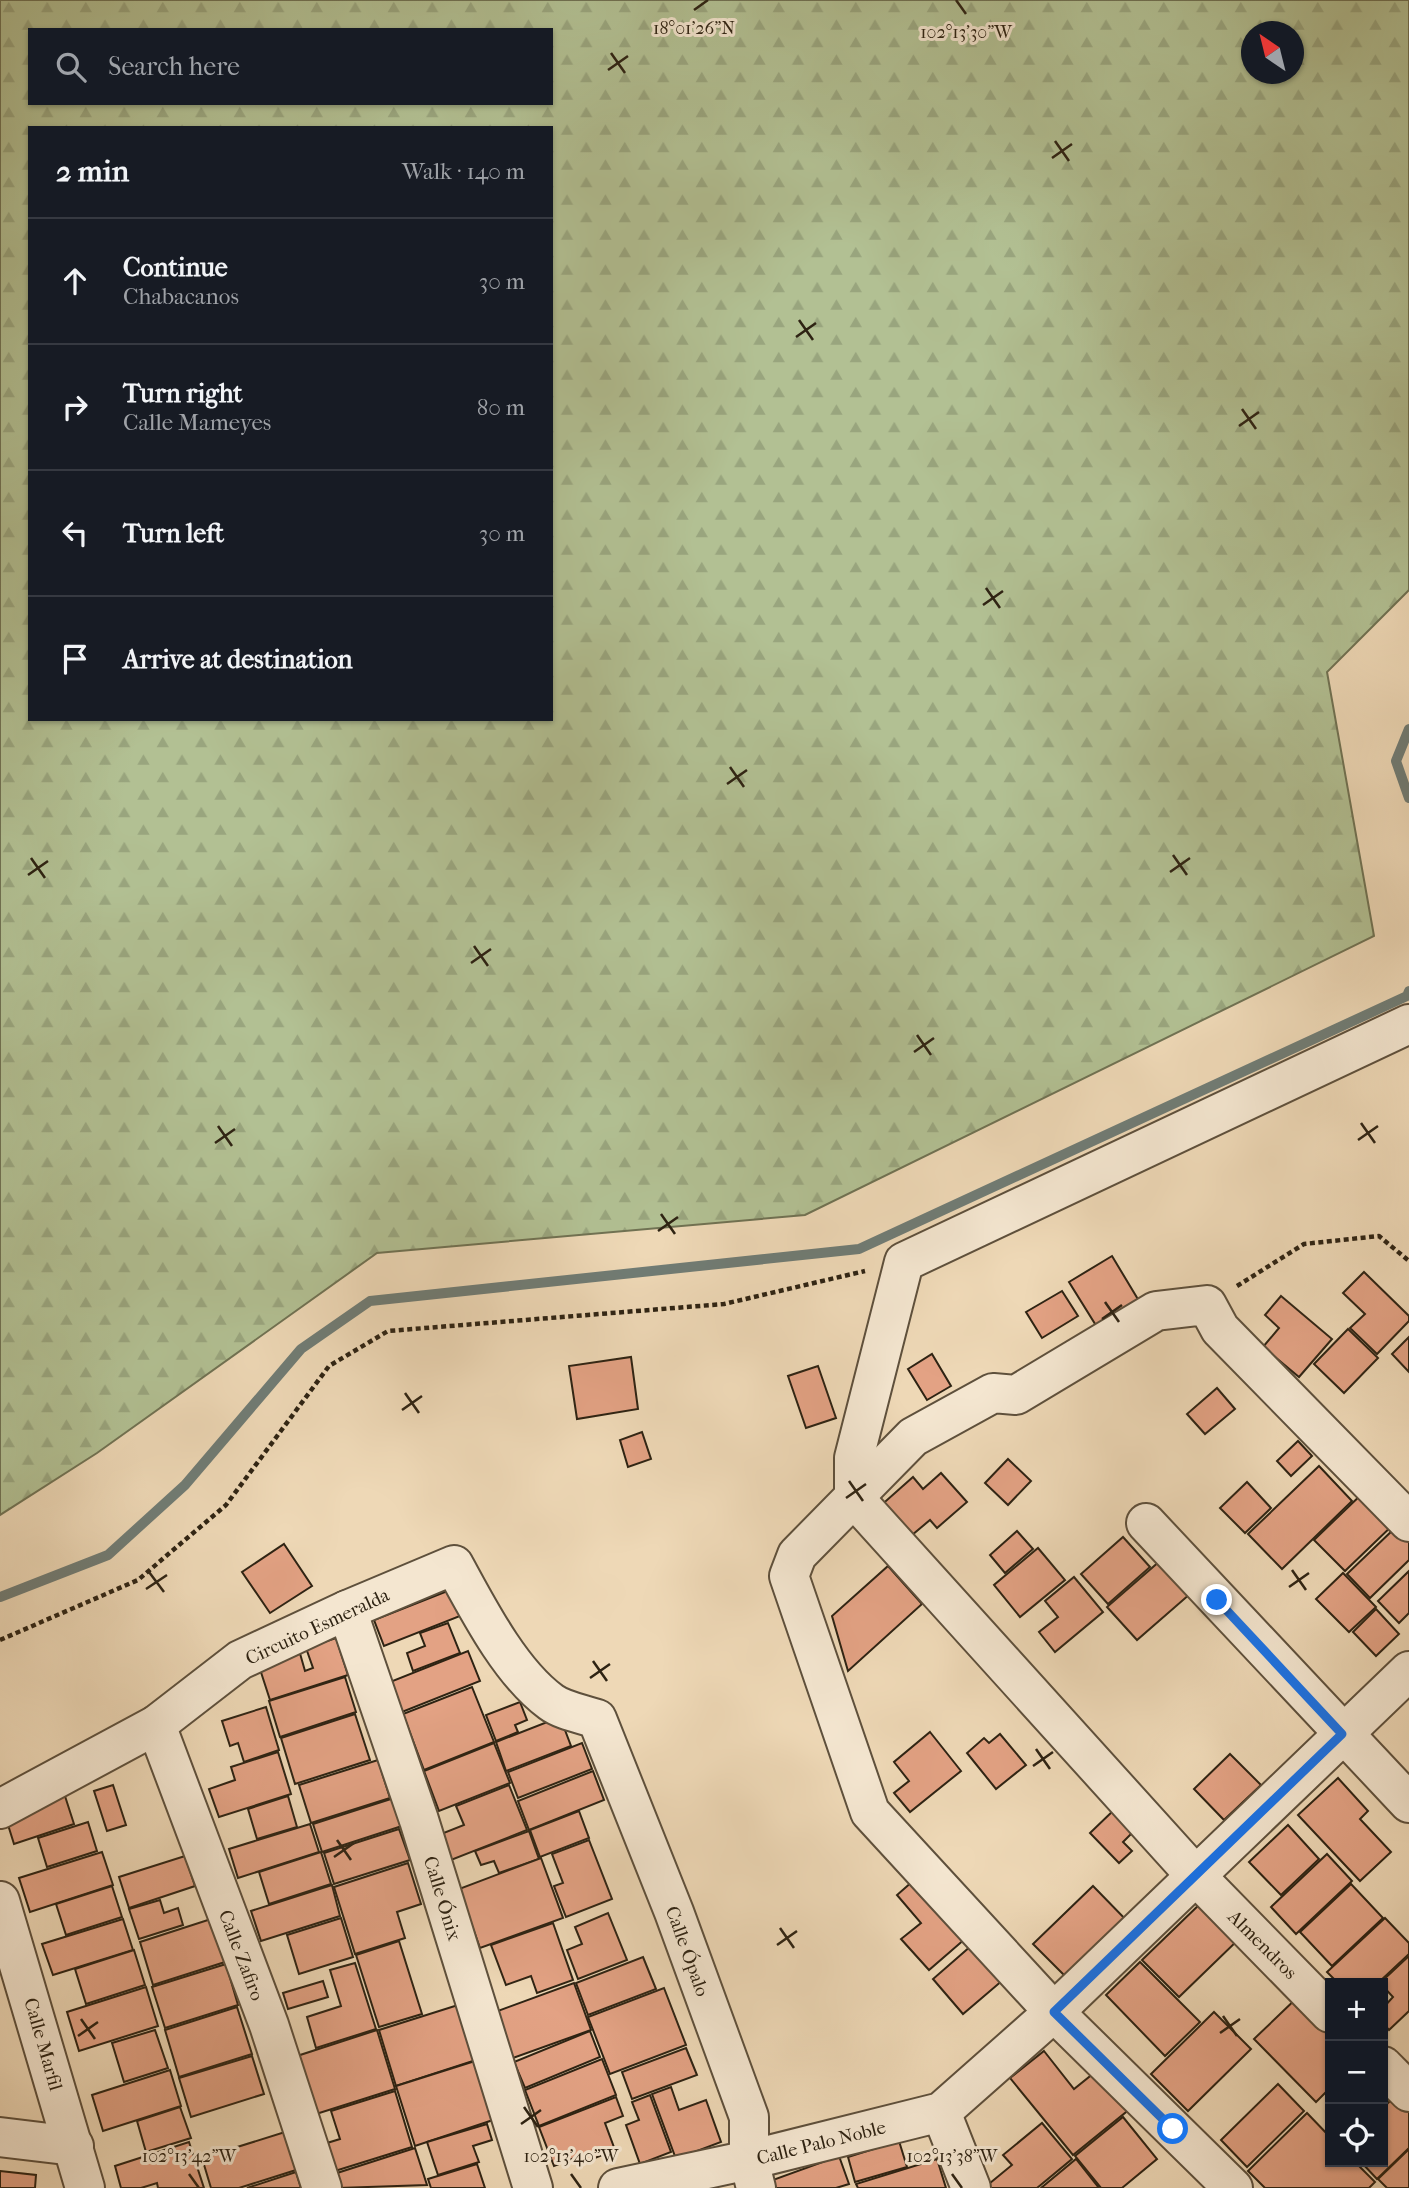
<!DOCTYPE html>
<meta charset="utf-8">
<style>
body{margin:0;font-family:"IM FELL French Canon",serif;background:#20242c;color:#f1f3f6}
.controls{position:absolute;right:21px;bottom:21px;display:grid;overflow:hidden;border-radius:0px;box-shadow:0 2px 5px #0004}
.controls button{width:63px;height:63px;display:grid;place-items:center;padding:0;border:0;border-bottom:2px solid #363941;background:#171b24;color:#f1f3f6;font:35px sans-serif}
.compass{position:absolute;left:1241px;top:21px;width:63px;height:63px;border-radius:50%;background:#171b24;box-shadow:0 2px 5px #0004;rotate:325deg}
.stop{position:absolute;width:21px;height:21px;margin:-16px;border:5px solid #1a73e8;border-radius:50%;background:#fff}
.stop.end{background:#1a73e8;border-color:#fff;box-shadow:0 2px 7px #0008}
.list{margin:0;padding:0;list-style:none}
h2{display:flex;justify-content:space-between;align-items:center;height:91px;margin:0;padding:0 28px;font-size:30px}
h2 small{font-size:23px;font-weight:400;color:#9ea1a6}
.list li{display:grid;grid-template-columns:46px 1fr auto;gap:21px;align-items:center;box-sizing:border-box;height:126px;padding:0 28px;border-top:2px solid #363941}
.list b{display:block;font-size:26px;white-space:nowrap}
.list p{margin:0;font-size:23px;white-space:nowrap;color:#9ea1a6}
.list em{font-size:23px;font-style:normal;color:#9ea1a6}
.icon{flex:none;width:38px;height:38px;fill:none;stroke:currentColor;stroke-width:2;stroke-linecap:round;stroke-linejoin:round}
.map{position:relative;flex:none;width:1409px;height:2188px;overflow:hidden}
.search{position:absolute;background:#171b24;box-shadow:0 2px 5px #0004;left:28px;top:28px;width:525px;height:77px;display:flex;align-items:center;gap:18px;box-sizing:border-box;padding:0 24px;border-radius:0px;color:#9ea1a6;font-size:26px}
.panel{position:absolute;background:#171b24;box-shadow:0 2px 5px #0004;left:28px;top:126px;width:525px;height:595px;border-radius:0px}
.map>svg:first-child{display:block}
.forest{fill:url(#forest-firs);stroke:#707253;stroke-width:2;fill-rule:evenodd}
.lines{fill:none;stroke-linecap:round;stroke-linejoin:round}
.stream{stroke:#707c75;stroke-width:10}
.building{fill:#e3a284;stroke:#2e2313;stroke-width:2}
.minor-casing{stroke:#5e503c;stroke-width:42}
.path{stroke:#2e2313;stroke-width:4.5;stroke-dasharray:5 3.5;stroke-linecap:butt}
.minor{stroke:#f4e6d0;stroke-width:38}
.route{stroke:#1a73e8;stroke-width:9}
.ticks{fill:none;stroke:#2e2313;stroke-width:2.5}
.labels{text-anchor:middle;stroke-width:6;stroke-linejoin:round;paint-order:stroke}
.street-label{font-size:19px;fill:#2e2313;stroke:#f4e6d0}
.ticks-label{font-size:18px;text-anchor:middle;fill:#2e2313;stroke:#f4e6d0;stroke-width:6;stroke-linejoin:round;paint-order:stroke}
</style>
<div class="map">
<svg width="1409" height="2188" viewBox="0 0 1409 2188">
<defs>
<pattern id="forest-firs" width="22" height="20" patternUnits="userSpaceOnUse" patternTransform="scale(1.75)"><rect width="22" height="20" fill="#b2c093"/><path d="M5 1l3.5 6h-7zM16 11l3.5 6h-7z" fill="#99a57e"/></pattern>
</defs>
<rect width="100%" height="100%" fill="#eed8b6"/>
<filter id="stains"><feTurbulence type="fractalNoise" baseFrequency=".00286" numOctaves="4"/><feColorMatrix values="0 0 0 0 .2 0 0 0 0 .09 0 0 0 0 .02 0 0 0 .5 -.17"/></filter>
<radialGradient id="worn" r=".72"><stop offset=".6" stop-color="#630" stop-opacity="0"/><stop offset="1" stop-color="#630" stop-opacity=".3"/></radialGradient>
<!-- forest -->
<path class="forest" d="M0 0H1409V590L1327 672 1374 936 805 1215 377 1253 97 1453 0 1515ZM30 30H551V103H30ZM1252 32H1294V74H1252ZM30 128H551V719H30Z"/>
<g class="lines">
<!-- stream -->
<g class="stream">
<polyline points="1409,729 1396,761 1409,798"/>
<polyline points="0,1597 108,1555 185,1485 301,1349 370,1301 859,1249 1407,996 1409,991"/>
</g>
</g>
<!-- building -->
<g class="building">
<polygon points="1112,1256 1139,1301 1097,1327 1069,1282"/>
<polygon points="1364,1272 1409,1316 1409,1321 1377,1354 1350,1328 1365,1314 1343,1293"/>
<polygon points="1062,1291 1078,1316 1042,1338 1026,1312"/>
<polygon points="1281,1296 1332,1339 1299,1377 1263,1347 1279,1328 1265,1315"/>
<polygon points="1348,1329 1378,1358 1344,1393 1314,1364"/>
<polygon points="1409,1337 1409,1372 1392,1354"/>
<polygon points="932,1354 951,1386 927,1400 908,1369"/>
<polygon points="631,1357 638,1409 577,1419 569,1366"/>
<polygon points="818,1366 836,1418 806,1428 788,1376"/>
<polygon points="1217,1388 1235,1409 1205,1434 1187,1414"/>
<polygon points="642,1432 651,1459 628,1467 620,1440"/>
<polygon points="1298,1441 1312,1456 1291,1476 1277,1461"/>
<polygon points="1008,1459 1031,1481 1008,1505 985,1483"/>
<polygon points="1319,1466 1352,1501 1282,1569 1248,1534"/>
<polygon points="941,1473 967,1502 937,1528 930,1520 906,1540 878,1508 913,1477 923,1489"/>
<polygon points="1247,1482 1271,1508 1245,1533 1220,1508"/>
<polygon points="1366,1490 1397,1521 1345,1571 1314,1540"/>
<polygon points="1395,1528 1409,1542 1409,1560 1370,1598 1347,1574"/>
<polygon points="1017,1531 1033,1549 1005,1573 990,1555"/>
<polygon points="1123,1537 1150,1567 1108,1604 1081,1574"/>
<polygon points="284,1544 312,1586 270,1613 242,1572"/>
<polygon points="1038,1548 1065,1580 1020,1617 994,1585"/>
<polygon points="1168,1554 1198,1587 1137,1640 1107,1607"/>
<polygon points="888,1566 922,1604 848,1671 832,1616"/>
<polygon points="1409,1571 1409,1613 1399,1623 1378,1601"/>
<polygon points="1343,1573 1376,1607 1349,1632 1316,1599"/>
<polygon points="1074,1577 1103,1612 1055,1652 1039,1632 1058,1617 1045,1601"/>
<polygon points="450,1590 460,1616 384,1646 374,1620"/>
<polygon points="1376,1609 1399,1634 1376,1656 1353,1632"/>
<polygon points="448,1623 460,1653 413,1671 407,1653 425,1646 420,1633"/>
<polygon points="336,1638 348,1675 270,1700 258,1663 299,1650 305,1671 313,1668 306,1648"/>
<polygon points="468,1651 480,1681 402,1712 390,1682"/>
<polygon points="345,1677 356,1712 280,1737 269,1701"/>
<polygon points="472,1687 494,1742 424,1770 403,1714"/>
<polygon points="520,1702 527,1720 515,1725 518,1732 496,1741 486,1715"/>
<polygon points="266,1707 279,1750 244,1762 238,1743 230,1746 222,1721"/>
<polygon points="355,1714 370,1760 295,1784 281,1738"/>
<polygon points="560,1717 571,1746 506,1771 496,1742"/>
<polygon points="930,1732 961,1771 910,1812 894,1793 909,1781 894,1762"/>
<polygon points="1000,1734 1026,1765 996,1789 967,1753 984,1738 989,1743"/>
<polygon points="494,1743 510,1783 439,1811 424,1771"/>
<polygon points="582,1743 592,1769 518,1798 508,1772"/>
<polygon points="278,1752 291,1794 219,1817 209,1789 235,1780 231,1767"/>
<polygon points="1230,1754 1261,1785 1224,1820 1194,1789"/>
<polygon points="378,1760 390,1798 311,1823 299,1785"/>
<polygon points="593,1771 604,1800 529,1830 518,1801"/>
<polygon points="1338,1778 1368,1811 1360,1819 1391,1852 1360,1881 1298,1815"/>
<polygon points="113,1785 126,1825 107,1831 94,1791"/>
<polygon points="509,1785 527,1830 451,1860 441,1834 464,1825 456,1806"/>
<polygon points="64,1793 74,1824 14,1844 4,1812"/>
<polygon points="288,1796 297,1827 257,1839 248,1809"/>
<polygon points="394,1798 402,1826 322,1852 313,1824"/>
<polygon points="1116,1808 1136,1829 1123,1842 1132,1851 1119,1863 1090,1833"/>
<polygon points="579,1811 589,1838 540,1857 530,1830"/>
<polygon points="88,1822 97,1851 47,1867 38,1838"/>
<polygon points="310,1824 319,1852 238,1878 229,1849"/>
<polygon points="1288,1825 1319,1859 1281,1895 1249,1862"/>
<polygon points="399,1829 410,1860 334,1884 324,1853"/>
<polygon points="529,1831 539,1859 499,1873 494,1861 481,1865 475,1851"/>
<polygon points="589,1840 612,1899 566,1917 554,1886 563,1883 552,1854"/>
<polygon points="102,1852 113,1885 30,1912 19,1878"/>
<polygon points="321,1852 331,1884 269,1904 259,1872"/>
<polygon points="1327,1854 1352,1881 1296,1934 1271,1907"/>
<polygon points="185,1856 195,1886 129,1908 119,1877"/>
<polygon points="541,1858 563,1918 480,1948 459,1889"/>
<polygon points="408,1863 421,1904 397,1912 405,1938 355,1954 334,1887"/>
<polygon points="921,1874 973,1932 929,1970 901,1939 921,1923 897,1895"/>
<polygon points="1351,1884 1383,1918 1332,1966 1300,1932"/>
<polygon points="332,1885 340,1916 261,1941 251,1911"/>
<polygon points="112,1886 122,1917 66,1935 56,1904"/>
<polygon points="1093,1886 1133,1927 1074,1985 1033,1944"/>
<polygon points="160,1900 164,1913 178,1908 183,1925 139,1939 129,1909"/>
<polygon points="1204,1900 1240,1938 1179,1997 1142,1960"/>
<polygon points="608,1913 627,1960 578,1979 567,1950 582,1944 575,1927"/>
<polygon points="341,1918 353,1957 299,1974 287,1935"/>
<polygon points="1385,1918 1409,1943 1409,1954 1378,1983 1338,1983 1327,1972"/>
<polygon points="123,1919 133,1950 53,1975 42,1944"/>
<polygon points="211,1919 225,1962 153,1985 140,1942"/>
<polygon points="553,1923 573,1980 537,1993 531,1976 506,1985 491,1945"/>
<polygon points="979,1939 1010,1974 963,2014 933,1979"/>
<polygon points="399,1941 422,2014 379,2027 356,1955"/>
<polygon points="134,1950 145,1985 86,2004 75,1969"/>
<polygon points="1409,1956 1409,2011 1389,2030 1383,2023 1383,2008 1393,1997 1380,1983"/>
<polygon points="643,1957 656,1989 588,2015 576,1983"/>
<polygon points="1140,1962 1200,2022 1165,2056 1106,1995"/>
<polygon points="355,1963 376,2029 316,2048 307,2017 341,2006 330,1970"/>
<polygon points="226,1964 238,2005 165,2028 152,1987"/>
<polygon points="323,1981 328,1997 288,2009 283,1993"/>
<polygon points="574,1983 591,2030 513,2058 495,2012"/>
<polygon points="146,1987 158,2026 79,2051 67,2012"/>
<polygon points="664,1988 686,2045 610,2074 588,2017"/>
<polygon points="1301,1994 1330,2023 1330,2088 1316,2102 1254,2039"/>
<polygon points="458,2005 476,2060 396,2086 379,2030"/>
<polygon points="237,2007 252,2054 179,2077 165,2030"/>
<polygon points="1214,2012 1251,2049 1188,2111 1151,2074"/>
<polygon points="155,2030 168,2068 124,2082 112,2043"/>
<polygon points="377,2030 395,2089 313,2115 294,2057"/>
<polygon points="590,2031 600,2057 525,2088 514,2062"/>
<polygon points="686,2048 697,2075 632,2099 622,2072"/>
<polygon points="1044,2051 1074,2089 1099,2069 1131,2108 1073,2155 1010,2078"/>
<polygon points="252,2056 264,2094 191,2117 179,2078"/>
<polygon points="602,2059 616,2095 539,2126 525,2090"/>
<polygon points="475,2061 493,2120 415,2146 396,2086"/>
<polygon points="170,2070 181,2106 103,2131 92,2095"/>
<polygon points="1278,2084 1304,2111 1247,2167 1221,2140"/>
<polygon points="671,2087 679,2110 706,2100 721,2142 676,2159 652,2094"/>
<polygon points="395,2091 412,2147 335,2171 327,2143 340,2139 331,2111"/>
<polygon points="1397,2094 1409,2105 1409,2148 1377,2179 1361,2162 1383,2162 1383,2108"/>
<polygon points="650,2095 671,2152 640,2164 626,2125 639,2120 632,2102"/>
<polygon points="616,2097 623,2116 605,2123 615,2150 580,2164 577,2157 554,2166 539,2127"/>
<polygon points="180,2107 191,2138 146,2152 137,2121"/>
<polygon points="1307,2113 1330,2137 1330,2162 1355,2162 1375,2182 1369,2188 1265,2188 1248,2171"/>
<polygon points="1123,2117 1157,2159 1122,2188 1101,2188 1075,2156"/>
<polygon points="1042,2123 1072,2159 1037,2188 984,2188 1012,2165 1003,2155"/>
<polygon points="487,2124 492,2140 473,2146 479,2162 438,2175 427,2142"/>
<polygon points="285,2132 296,2170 239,2188 211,2188 202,2158"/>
<polygon points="899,2141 907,2167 855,2182 848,2157"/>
<polygon points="189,2142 204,2188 158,2188 157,2183 141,2188 121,2188 115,2166"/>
<polygon points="415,2148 427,2185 338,2188 334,2174"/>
<polygon points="1409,2149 1409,2188 1387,2188 1378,2179"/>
<polygon points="839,2156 849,2184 836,2188 772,2188 770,2181"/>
<polygon points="937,2159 946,2188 858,2188 856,2184"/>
<polygon points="1076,2159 1099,2188 1041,2188"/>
<polygon points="477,2164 485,2188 431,2188 428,2179"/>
<polygon points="0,2171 36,2175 35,2188 0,2188"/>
<polygon points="296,2172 301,2188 247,2188"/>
</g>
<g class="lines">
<defs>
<g id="minor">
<polyline points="1146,1523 1409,1803"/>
<polyline points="347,1610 419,1820 533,2188"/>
<polyline points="156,1725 269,2025 322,2188"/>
<path d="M0 1809 156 1725 240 1660 347 1610 454 1565C478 1609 510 1672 551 1702 563 1711 583 1714 597 1719L674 1912 749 2117V2160L756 2188"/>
<polyline points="0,1901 85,2188"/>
<polyline points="1330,2013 1195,1875 854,1498 854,1458 904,1262 1409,1024"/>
<polyline points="1383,2066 1409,2092"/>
<polyline points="941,2112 971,2188"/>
<polyline points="0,2137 74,2146"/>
<polyline points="618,2188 749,2160 941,2112 1054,2012 1409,1671"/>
<polyline points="1233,2188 1054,2012 870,1812 789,1576 797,1555 913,1437 993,1393 1016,1395 1156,1311 1207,1305 1220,1329 1409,1522"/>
</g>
</defs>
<!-- minor casing -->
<use href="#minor" class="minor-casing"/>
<!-- path -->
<g class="path">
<polyline points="1237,1286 1304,1244 1379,1236 1409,1261"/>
<polyline points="0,1640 138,1580 226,1505 329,1366 388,1331 724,1304 865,1271"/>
</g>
<!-- minor -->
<use href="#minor" class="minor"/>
</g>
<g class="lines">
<!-- route -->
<polyline class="route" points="1173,2129 1054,2012 1342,1734 1217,1600"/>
</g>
<!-- ticks -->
<path class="ticks" d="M956 0 966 14M694 10 708 0M611 53 625 73M608 70 628 56M1055 141 1069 161M1052 158 1072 144M799 320 813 340M796 337 816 323M1242 409 1256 429M1239 426 1259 412M986 588 1000 608M983 605 1003 591M730 767 744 787M727 784 747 770M1173 855 1187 875M31 858 45 878M1170 872 1190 858M28 875 48 861M474 946 488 966M471 963 491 949M917 1035 931 1055M914 1052 934 1038M1361 1123 1375 1143M218 1126 232 1146M1358 1140 1378 1126M215 1143 235 1129M661 1214 675 1234M658 1231 678 1217M1105 1302 1119 1322M1102 1319 1122 1305M405 1393 419 1413M402 1410 422 1396M849 1481 863 1501M846 1498 866 1484M1292 1570 1306 1590M149 1572 164 1592M1289 1587 1309 1573M146 1589 167 1575M593 1661 607 1681M590 1678 610 1664M1036 1749 1050 1769M1033 1766 1053 1752M337 1840 351 1860M334 1857 354 1843M780 1928 794 1948M777 1945 797 1931M1223 2016 1237 2036M81 2019 95 2039M1220 2033 1240 2019M78 2036 98 2022M524 2107 538 2127M521 2124 541 2110M189 2174 199 2188M571 2174 581 2188M952 2174 962 2188"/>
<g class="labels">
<!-- street labels -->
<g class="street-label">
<text transform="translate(317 1626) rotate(-25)" y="7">Circuito Esmeralda</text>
<text transform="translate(443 1898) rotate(73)" y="7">Calle Ónix</text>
<text transform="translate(1263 1944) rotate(45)" y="7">Almendros</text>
<text transform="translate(688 1951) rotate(70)" y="7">Calle Ópalo</text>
<text transform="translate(242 1955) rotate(69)" y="7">Calle Zafiro</text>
<text transform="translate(44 2044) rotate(74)" y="7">Calle Marfil</text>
<text transform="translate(821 2142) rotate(-14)" y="7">Calle Palo Noble</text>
</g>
</g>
<g class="ticks-label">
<text x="694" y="34">18°01'26"N</text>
<text x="966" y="38">102°13'30"W</text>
<text x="189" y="2162">102°13'42"W</text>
<text x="571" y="2162">102°13'40"W</text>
<text x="952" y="2162">102°13'38"W</text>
</g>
<rect width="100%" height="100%" filter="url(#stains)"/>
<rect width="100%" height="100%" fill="url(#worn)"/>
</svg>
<div class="controls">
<button>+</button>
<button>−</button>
<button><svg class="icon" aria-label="locate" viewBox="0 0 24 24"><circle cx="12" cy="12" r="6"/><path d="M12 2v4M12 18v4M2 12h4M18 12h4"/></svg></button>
</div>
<svg class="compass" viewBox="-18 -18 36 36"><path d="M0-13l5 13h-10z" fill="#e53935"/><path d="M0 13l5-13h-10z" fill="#9ea1a6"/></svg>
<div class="stop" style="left:1173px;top:2129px"></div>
<div class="stop end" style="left:1217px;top:1600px"></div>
<div class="search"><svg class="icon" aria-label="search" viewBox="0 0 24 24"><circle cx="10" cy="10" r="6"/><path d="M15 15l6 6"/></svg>Search here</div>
<section class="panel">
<h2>2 min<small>Walk · 140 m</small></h2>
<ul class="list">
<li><svg class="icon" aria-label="ahead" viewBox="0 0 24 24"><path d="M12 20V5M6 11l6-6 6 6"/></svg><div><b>Continue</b><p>Chabacanos</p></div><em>30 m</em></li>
<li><svg class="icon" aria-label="right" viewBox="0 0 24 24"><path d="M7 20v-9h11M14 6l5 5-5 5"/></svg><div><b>Turn right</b><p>Calle Mameyes</p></div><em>80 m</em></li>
<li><svg class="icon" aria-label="left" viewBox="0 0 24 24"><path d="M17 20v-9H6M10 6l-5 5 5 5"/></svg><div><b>Turn left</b></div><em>30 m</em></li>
<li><svg class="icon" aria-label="arrive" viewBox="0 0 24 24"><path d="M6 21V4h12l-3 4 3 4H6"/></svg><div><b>Arrive at destination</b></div></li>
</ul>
</section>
</div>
